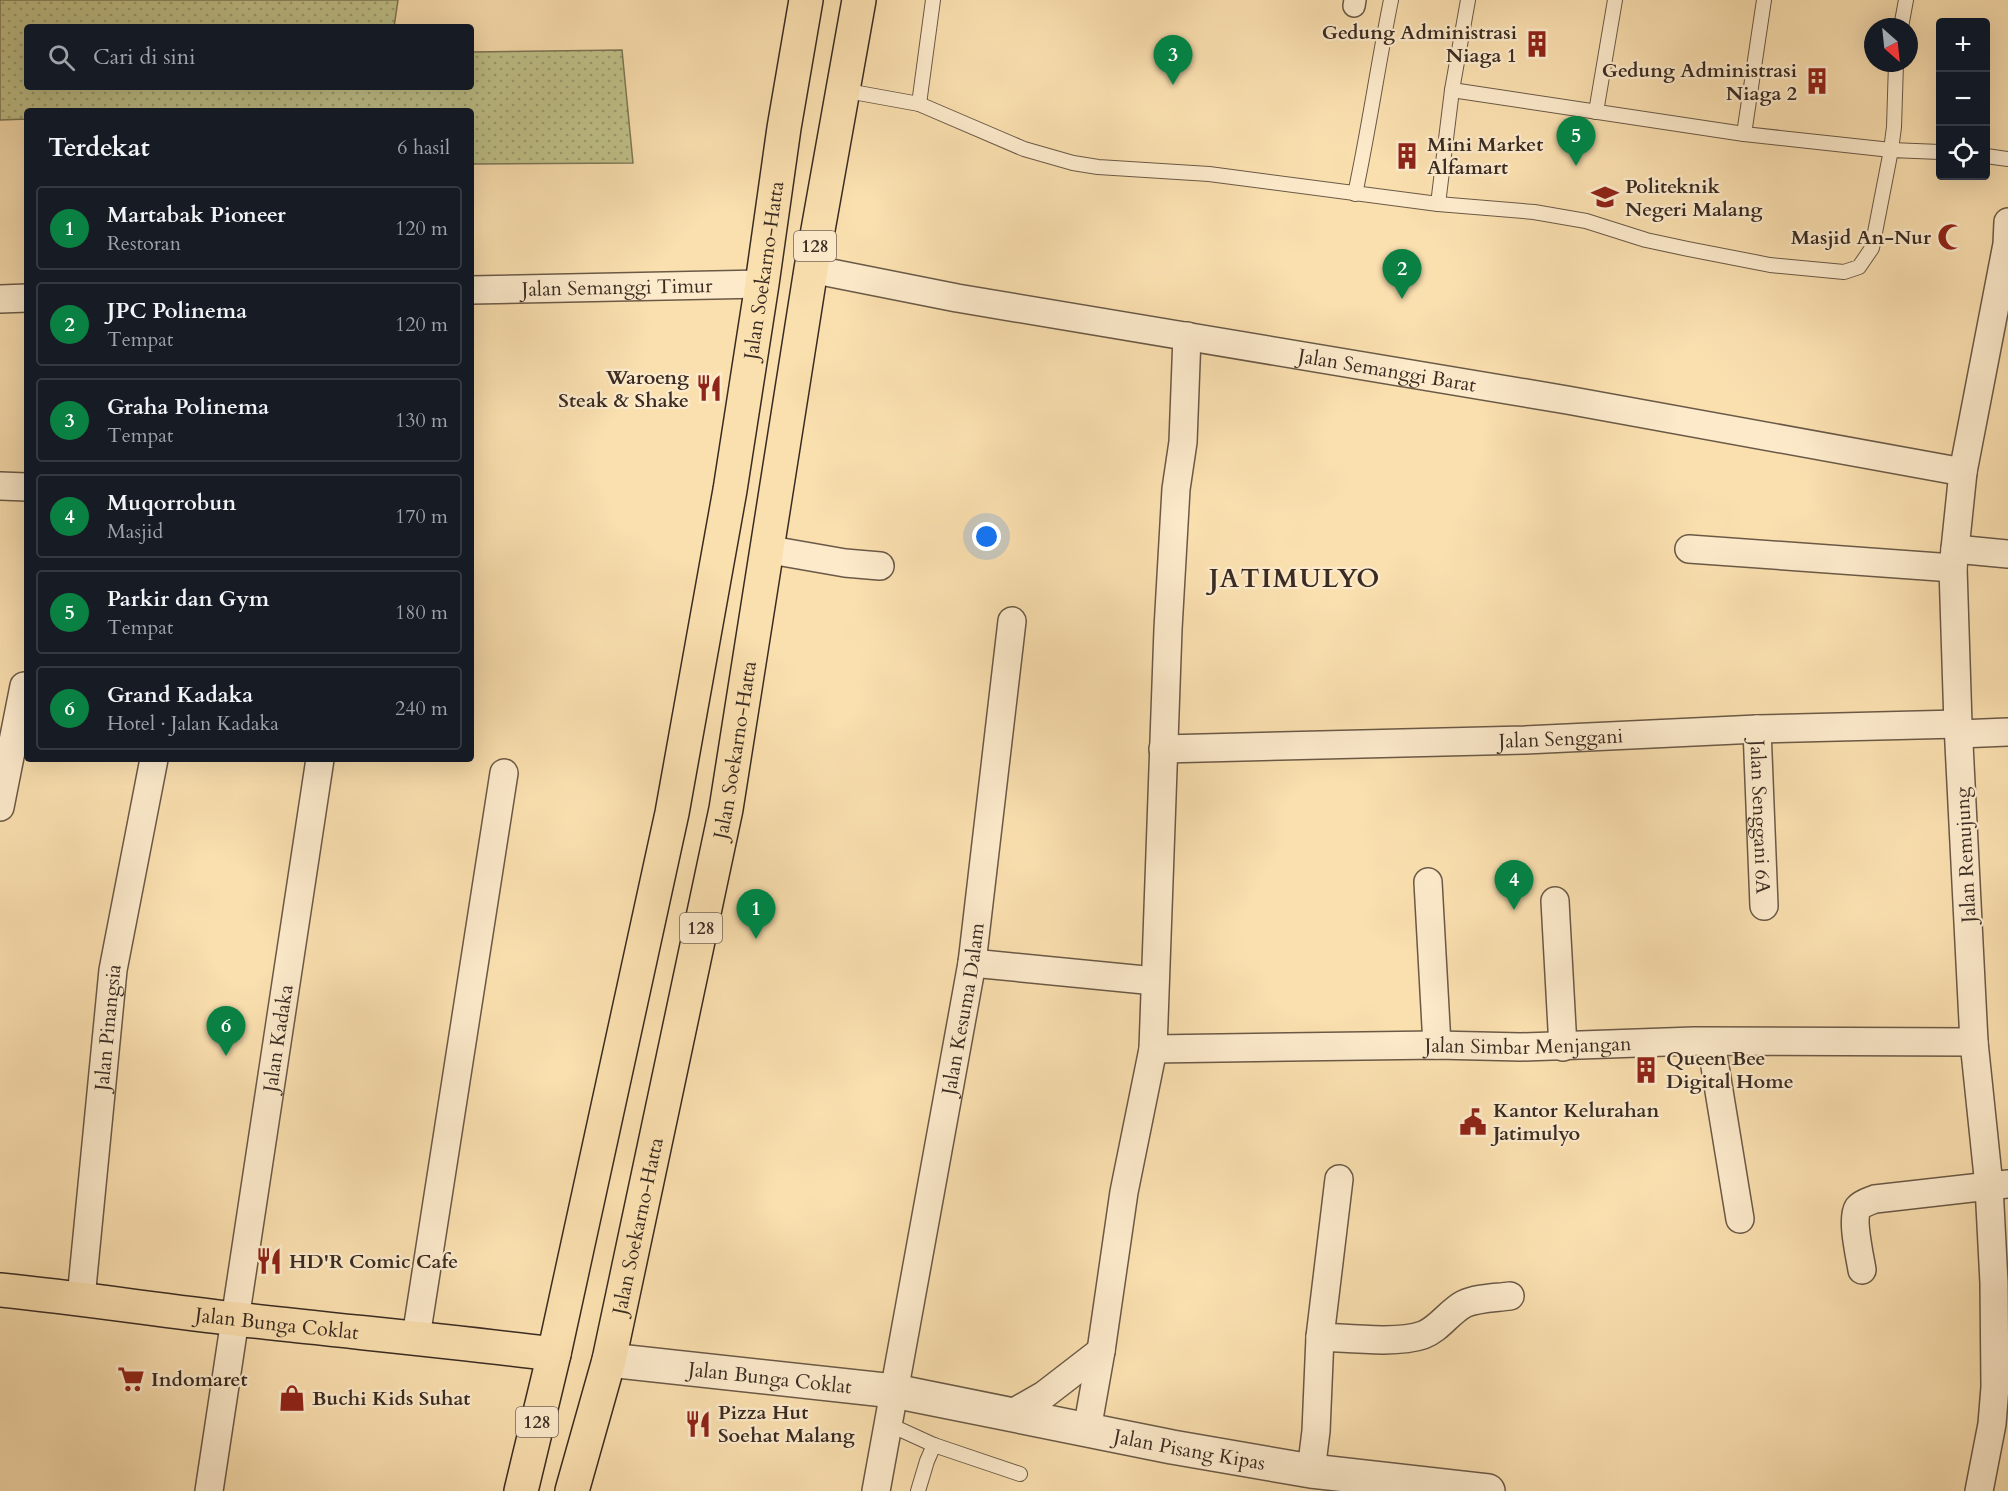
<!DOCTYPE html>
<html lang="id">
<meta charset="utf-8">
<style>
body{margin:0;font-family:Cardo,serif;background:#242831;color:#f1f3f6}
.controls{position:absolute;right:18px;top:18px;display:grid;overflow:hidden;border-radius:6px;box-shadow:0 6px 24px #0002}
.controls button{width:54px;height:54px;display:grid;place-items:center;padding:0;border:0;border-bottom:2px solid #363941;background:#171b24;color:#f1f3f6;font:30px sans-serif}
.compass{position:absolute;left:1864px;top:18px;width:54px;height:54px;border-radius:50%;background:#171b24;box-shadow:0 6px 24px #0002;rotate:153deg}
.you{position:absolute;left:987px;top:537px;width:21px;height:21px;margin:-15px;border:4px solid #fff;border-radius:50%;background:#1a73e8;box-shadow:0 0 0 9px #1a73e833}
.badge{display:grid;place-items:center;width:39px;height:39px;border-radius:50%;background:#0b8043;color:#fff;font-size:20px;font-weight:700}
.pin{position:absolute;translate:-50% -50px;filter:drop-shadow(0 2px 3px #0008)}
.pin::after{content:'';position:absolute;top:32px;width:21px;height:18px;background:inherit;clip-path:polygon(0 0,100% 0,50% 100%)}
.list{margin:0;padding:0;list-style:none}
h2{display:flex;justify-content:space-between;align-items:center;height:78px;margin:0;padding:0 24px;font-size:26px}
h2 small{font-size:20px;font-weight:400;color:#9ea1a6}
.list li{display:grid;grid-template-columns:39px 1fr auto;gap:18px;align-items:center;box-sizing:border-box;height:84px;margin:0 12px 12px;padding:0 12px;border:2px solid #363941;border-radius:6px}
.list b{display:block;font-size:22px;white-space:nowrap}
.list p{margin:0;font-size:20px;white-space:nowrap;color:#9ea1a6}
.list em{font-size:20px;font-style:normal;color:#9ea1a6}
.icon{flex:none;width:33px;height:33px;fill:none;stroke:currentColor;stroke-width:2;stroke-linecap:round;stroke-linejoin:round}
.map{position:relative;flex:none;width:2008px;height:1491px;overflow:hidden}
.search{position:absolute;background:#171b24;box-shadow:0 6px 24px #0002;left:24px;top:24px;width:450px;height:66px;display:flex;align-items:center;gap:15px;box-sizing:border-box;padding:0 21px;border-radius:6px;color:#9ea1a6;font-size:22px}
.panel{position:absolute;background:#171b24;box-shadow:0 6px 24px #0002;left:24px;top:108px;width:450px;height:654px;border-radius:6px}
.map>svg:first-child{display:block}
.grass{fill:url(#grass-dots);stroke:#7d7656;stroke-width:1.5}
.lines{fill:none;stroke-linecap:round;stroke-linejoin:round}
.service-casing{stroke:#6a5946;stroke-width:16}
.pedestrian-casing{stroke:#6a5946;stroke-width:24}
.minor-casing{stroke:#6a5946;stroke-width:30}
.tertiary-casing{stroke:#6a5946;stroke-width:36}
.primary-casing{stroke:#3a2c23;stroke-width:36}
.service{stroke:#fceacb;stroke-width:14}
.pedestrian{stroke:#fceacb;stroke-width:21}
.minor{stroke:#fceacb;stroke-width:27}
.tertiary{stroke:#fceacb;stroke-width:33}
.primary{stroke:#fadfaf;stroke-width:33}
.labels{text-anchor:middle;stroke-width:4.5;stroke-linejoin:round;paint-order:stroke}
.shield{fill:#fceacb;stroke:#746555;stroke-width:1.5}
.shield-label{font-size:18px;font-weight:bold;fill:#3a2c23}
.poi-label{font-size:20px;font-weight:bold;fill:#3a2c23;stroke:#fceacb;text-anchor:start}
.street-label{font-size:20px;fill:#3a2c23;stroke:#fceacb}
.district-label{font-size:26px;font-weight:bold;letter-spacing:1.5px;fill:#3a2c23;stroke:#fceacb}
</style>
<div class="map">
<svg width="2008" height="1491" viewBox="0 0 2008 1491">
<defs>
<pattern id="grass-dots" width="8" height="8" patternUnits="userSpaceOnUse" patternTransform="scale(1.5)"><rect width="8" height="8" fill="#c0c189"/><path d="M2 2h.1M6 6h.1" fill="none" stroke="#9d9d70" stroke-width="1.8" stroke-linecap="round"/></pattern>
</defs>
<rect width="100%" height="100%" fill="#fadfaf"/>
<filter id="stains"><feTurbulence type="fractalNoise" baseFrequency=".00333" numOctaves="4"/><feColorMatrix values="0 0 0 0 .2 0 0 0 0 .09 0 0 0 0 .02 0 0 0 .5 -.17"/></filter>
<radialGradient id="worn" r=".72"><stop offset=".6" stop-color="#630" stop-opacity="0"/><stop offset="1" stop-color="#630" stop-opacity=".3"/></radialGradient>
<!-- grass -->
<polygon class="grass" points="0,0 398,0 394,27 27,27 27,87 471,87 471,52 622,50 633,163 471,164 471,111 27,111 27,119 0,120"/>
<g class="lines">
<defs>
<g id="service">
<polyline points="1901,27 1906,0"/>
<polyline points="842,90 919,104 933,0"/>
<polyline points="1452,90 1744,134 1891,150 1894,127 1896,63"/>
<polyline points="919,104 1024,149 1073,163 1098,167 1209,174 1438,204 1534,212 1586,221 1646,240 1688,249 1770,265 1844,272 1859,267 1872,248 1891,150 1940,152"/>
<polyline points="1596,112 1615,0"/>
<polyline points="1744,134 1764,0"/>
<polyline points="1986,156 2008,159"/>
<path d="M1355 194C1369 129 1378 64 1391 0"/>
<polyline points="1438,204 1452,90 1468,0"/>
<polyline points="888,1424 934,1445 927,1461 918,1491"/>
<polyline points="934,1445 1020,1474"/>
</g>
<polyline id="pedestrian" points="1354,6 1355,0"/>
<g id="minor">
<path id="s1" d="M811 269 957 298 1567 400 1963 472"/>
<path id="s2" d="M471 290 762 284"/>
<polyline points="0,299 27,298"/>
<polyline points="0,486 27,487"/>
<polyline points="765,549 845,563 880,566"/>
<polyline points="1689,549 1953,568"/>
<polyline points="1955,549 2008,554"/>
<path id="s3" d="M1757 729 1764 906"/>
<polyline points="1959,734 2008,732"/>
<path id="s4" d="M1163 749 1525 740 1757 729 1958 724"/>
<polyline points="0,807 24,686"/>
<polyline points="1428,882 1437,1045"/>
<polyline points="1555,901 1563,1047"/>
<polyline points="972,963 1155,981"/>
<polyline points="1711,1042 1740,1219"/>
<path id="s5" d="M1153 1049 1437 1045 1521 1047 1694 1041 1974 1042"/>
<path d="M1862 1270C1860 1257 1851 1219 1858 1208 1862 1203 1870 1201 1875 1199L2008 1184"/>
<path id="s6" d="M81 1298 113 970 154 759"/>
<polyline points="416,1337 504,773"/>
<path d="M1320 1337C1347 1338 1398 1344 1423 1335 1439 1329 1449 1312 1464 1304 1477 1298 1495 1298 1510 1296"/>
<polyline points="1009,1415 1044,1395 1101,1351"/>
<polyline points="1087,1430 1101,1351 1124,1192 1153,1049 1168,629 1176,489 1183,442 1187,336"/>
<polyline points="1311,1471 1316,1431 1320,1337 1339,1179"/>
<path id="s7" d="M209 1491 320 759"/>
<path id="s8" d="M876 1491 972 963 1012 621"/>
<polyline points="1979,1491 1992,1424 1995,1387 1994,1283 1989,1186 1974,1042 1958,724 1953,568 1963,472 2007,244 2008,222"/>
</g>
<g id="tertiary">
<path id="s9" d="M609 1360 894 1391 1172 1447 1311 1471 1488 1491"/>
</g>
<g id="primary">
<path id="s10" d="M0 1290C79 1298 157 1310 236 1319 342 1331 448 1341 554 1354"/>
<path id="s11" d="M521 1491 554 1354 672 813 730 490 762 284 784 128 806 0"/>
<path id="s12" d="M572 1491 609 1360 726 809 811 269 859 0"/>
</g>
</defs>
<!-- service casing -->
<use href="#service" class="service-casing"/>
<!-- pedestrian casing -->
<use href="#pedestrian" class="pedestrian-casing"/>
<!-- minor casing -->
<use href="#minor" class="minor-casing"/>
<!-- tertiary casing -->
<use href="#tertiary" class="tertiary-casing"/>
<!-- primary casing -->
<use href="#primary" class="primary-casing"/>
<!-- service -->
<use href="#service" class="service"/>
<!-- pedestrian -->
<use href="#pedestrian" class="pedestrian"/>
<!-- minor -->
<use href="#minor" class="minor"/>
<!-- tertiary -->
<use href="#tertiary" class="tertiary"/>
<!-- primary -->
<use href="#primary" class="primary"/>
</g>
<!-- icons -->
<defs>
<symbol id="building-bare" viewBox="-9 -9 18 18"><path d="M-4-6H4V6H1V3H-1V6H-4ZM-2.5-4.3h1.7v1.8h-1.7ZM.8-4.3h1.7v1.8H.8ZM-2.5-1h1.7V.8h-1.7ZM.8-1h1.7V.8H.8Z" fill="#8f2418" stroke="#fceacb" stroke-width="2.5" paint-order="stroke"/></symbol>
<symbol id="university-bare" viewBox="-9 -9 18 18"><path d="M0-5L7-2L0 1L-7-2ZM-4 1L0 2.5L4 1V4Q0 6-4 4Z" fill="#8f2418" stroke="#fceacb" stroke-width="2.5" paint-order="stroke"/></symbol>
<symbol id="mosque-bare" viewBox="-9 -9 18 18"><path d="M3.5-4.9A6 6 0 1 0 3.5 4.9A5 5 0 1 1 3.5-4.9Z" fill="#8f2418" stroke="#fceacb" stroke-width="2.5" paint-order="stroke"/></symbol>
<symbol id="restaurant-bare" viewBox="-9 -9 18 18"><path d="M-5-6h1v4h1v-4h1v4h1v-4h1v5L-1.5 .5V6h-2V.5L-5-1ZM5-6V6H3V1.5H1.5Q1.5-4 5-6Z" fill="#8f2418" stroke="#fceacb" stroke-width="2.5" paint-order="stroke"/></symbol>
<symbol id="civic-bare" viewBox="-9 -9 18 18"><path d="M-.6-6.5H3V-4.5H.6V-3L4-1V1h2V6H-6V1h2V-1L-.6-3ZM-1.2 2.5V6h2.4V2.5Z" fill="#8f2418" stroke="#fceacb" stroke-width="2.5" paint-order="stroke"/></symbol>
<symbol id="supermarket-bare" viewBox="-9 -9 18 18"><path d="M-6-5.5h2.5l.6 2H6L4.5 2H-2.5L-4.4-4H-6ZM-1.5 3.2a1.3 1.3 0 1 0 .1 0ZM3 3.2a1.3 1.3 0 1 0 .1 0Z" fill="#8f2418" stroke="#fceacb" stroke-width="2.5" paint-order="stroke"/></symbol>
<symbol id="shop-bare" viewBox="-9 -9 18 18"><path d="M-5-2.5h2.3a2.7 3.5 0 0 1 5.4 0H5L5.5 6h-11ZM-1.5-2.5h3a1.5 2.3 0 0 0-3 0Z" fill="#8f2418" stroke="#fceacb" stroke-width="2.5" paint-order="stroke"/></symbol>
</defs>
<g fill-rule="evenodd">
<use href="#building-bare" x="1518" y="25" width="38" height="38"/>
<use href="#building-bare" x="1798" y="62" width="38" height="38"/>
<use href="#building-bare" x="1388" y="137" width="38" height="38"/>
<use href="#university-bare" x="1586" y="178" width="38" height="38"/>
<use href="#mosque-bare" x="1932" y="218" width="38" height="38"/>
<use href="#restaurant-bare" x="690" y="369" width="38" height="38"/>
<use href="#building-bare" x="1627" y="1051" width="38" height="38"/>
<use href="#civic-bare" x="1454" y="1103" width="38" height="38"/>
<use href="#restaurant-bare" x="250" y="1242" width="38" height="38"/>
<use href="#supermarket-bare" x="112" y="1360" width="38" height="38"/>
<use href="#shop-bare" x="273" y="1379" width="38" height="38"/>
<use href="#restaurant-bare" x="679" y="1405" width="38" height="38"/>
</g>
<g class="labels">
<!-- shield labels -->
<g class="shield">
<rect x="794" y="231" width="42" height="30" rx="4.5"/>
<rect x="680" y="913" width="42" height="30" rx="4.5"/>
<rect x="516" y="1407" width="42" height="30" rx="4.5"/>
</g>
<g class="shield-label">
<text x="815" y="252">128</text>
<text x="701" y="934">128</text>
<text x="537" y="1428">128</text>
</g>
<!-- poi labels -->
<g class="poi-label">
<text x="1517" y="39" text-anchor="end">Gedung Administrasi<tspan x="1517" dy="23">Niaga 1</tspan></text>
<text x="1797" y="77" text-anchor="end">Gedung Administrasi<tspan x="1797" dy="23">Niaga 2</tspan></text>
<text x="1427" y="151">Mini Market<tspan x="1427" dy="23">Alfamart</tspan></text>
<text x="1625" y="193">Politeknik<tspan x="1625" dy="23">Negeri Malang</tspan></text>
<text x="1931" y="244" text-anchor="end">Masjid An-Nur</text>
<text x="689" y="384" text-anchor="end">Waroeng<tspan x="689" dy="23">Steak &amp; Shake</tspan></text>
<text x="1666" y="1065">Queen Bee<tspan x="1666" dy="23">Digital Home</tspan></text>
<text x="1493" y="1117">Kantor Kelurahan<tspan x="1493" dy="23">Jatimulyo</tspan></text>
<text x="289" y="1268">HD'R Comic Cafe</text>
<text x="151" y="1386">Indomaret</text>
<text x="312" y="1405">Buchi Kids Suhat</text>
<text x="718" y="1419">Pizza Hut<tspan x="718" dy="23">Soehat Malang</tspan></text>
</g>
<!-- street labels -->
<g class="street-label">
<text dy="7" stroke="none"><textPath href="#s11" startOffset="1245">Jalan Soekarno-Hatta</textPath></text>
<text dy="7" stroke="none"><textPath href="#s2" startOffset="146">Jalan Semanggi Timur</textPath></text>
<text dy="7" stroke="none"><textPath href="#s1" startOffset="585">Jalan Semanggi Barat</textPath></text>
<text dy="7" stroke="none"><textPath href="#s4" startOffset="398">Jalan Senggani</textPath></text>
<text dy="7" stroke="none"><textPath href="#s12" startOffset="759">Jalan Soekarno-Hatta</textPath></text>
<text dy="7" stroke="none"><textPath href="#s3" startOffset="88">Jalan Senggani 6A</textPath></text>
<text transform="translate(1965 855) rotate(-93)" y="7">Jalan Remujung</text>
<text dy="7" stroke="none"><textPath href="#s8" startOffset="490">Jalan Kesuma Dalam</textPath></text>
<text dy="7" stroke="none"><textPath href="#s6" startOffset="272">Jalan Pinangsia</textPath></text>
<text dy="7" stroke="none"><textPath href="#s7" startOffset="458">Jalan Kadaka</textPath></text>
<text dy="7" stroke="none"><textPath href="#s5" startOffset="375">Jalan Simbar Menjangan</textPath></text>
<text dy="7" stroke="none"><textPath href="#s12" startOffset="273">Jalan Soekarno-Hatta</textPath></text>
<text dy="7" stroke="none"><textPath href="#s10" startOffset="279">Jalan Bunga Coklat</textPath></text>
<text dy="7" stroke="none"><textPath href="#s9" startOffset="162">Jalan Bunga Coklat</textPath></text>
<text dy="7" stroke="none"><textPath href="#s9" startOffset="588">Jalan Pisang Kipas</textPath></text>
</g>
<!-- district labels -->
<g class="district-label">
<text x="1295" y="587">JATIMULYO</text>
</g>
</g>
<rect width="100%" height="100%" filter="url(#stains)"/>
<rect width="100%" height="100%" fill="url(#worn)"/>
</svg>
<div class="controls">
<button>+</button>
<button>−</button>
<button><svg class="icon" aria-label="locate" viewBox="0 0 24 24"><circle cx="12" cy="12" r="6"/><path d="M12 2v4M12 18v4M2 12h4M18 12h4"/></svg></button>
</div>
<svg class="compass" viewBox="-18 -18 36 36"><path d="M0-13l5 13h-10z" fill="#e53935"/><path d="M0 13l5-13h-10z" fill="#9ea1a6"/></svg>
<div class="you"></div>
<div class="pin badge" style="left:756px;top:939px">1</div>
<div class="pin badge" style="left:1402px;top:299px">2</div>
<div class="pin badge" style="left:1173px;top:85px">3</div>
<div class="pin badge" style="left:1514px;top:910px">4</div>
<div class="pin badge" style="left:1576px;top:166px">5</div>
<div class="pin badge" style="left:226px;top:1056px">6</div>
<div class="search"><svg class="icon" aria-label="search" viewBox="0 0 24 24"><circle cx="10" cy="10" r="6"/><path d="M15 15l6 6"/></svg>Cari di sini</div>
<section class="panel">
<h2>Terdekat<small>6 hasil</small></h2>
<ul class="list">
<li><span class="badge">1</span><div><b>Martabak Pioneer</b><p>Restoran</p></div><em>120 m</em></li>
<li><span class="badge">2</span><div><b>JPC Polinema</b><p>Tempat</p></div><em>120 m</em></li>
<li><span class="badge">3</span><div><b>Graha Polinema</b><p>Tempat</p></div><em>130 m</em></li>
<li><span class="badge">4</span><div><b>Muqorrobun</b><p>Masjid</p></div><em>170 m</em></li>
<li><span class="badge">5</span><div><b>Parkir dan Gym</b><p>Tempat</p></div><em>180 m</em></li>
<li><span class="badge">6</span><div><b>Grand Kadaka</b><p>Hotel · Jalan Kadaka</p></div><em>240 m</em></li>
</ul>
</section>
</div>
